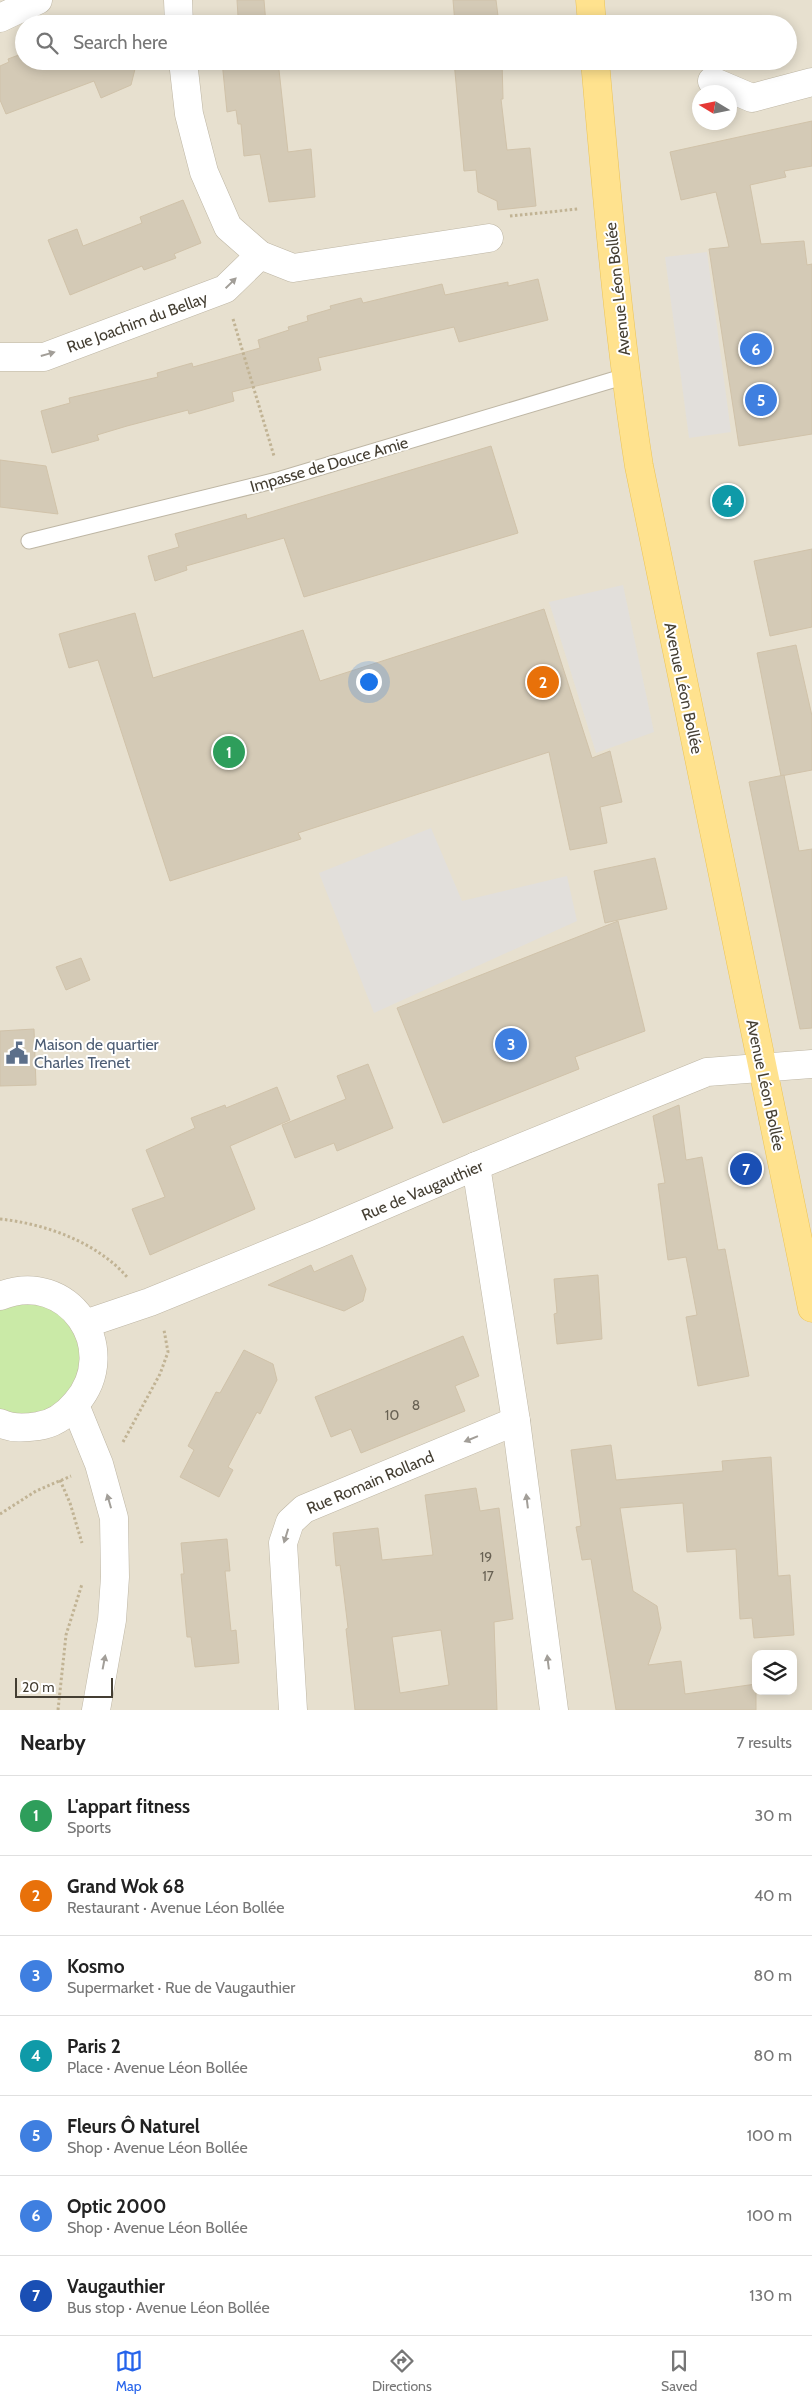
<!DOCTYPE html>
<meta charset="utf-8">
<style>
body{margin:0;font-family:Cabin,sans-serif;background:#f6f6f6;color:#222}
.controls{position:absolute;right:15px;bottom:15px;display:grid;overflow:hidden;border-radius:10px;box-shadow:0 2px 12px #0003}
.controls button{width:45px;height:45px;display:grid;place-items:center;padding:0;border:0;border-bottom:1px solid #e0e0e0;background:#fff;color:#222;font:25px sans-serif}
.compass{position:absolute;left:692px;top:85px;width:45px;height:45px;border-radius:50%;background:#fff;box-shadow:0 2px 12px #0003;rotate:280deg}
.scale{position:absolute;left:15px;bottom:12px;width:98px;box-sizing:border-box;padding-left:5px;border:2px solid #443e32;border-top:0;font-size:14px;line-height:18px;white-space:nowrap;color:#443e32;-webkit-text-stroke:4px #fff;paint-order:stroke}
.you{position:absolute;left:368px;top:681px;width:18px;height:18px;margin:-12px;border:4px solid #fff;border-radius:50%;background:#1a73e8;box-shadow:0 0 0 8px #1a73e833}
.badge{display:grid;place-items:center;width:32px;height:32px;border-radius:50%;background:#2563eb;color:#fff;font-size:16px;font-weight:700}
.pin{position:absolute;translate:-50% -50%;border:2px solid #fff;box-shadow:0 1px 5px #0006}
.list{margin:0;padding:0;list-style:none}
h2{display:flex;justify-content:space-between;align-items:center;height:65px;margin:0;padding:0 20px;font-size:21px}
h2 small{font-size:16px;font-weight:400;color:#767676}
.list li{display:grid;grid-template-columns:32px 1fr auto;gap:15px;align-items:center;box-sizing:border-box;height:80px;padding:0 20px;border-top:1px solid #e0e0e0}
.list b{display:block;font-size:19px;white-space:nowrap}
.list p{margin:0;font-size:16px;white-space:nowrap;color:#767676}
.list em{font-size:16px;font-style:normal;color:#767676}
.icon{flex:none;width:28px;height:28px;fill:none;stroke:currentColor;stroke-width:2;stroke-linecap:round;stroke-linejoin:round}
.map{position:relative;flex:none;width:812px;height:1710px;overflow:hidden}
.search{position:absolute;background:#fff;box-shadow:0 2px 12px #0003;left:15px;right:15px;top:15px;height:55px;display:flex;align-items:center;gap:12px;box-sizing:border-box;padding:0 18px;border-radius:28px;color:#767676;font-size:19px}
.sheet{height:625px;background:#fff}
nav{display:flex;justify-content:space-around;align-items:center;box-sizing:border-box;height:70px;border-top:1px solid #e0e0e0;background:#fff;font-size:14px;color:#767676}
nav a{display:grid;justify-items:center;gap:2px}
nav .on{color:#2563eb}
.map>svg:first-child{display:block}
.residential{fill:#e7e0cf;fill-rule:evenodd}
.green{fill:#caeaa7}
.parking{fill:#e2dfdb}
.building{fill:#d4cab6;stroke:#d0c2a9;fill-rule:evenodd}
.lines{fill:none;stroke-linecap:round;stroke-linejoin:round}
.service-casing{stroke:#beb6a4;stroke-width:17}
.minor-casing{stroke:#beb6a4;stroke-width:29}
.primary-casing{stroke:#ecc456;stroke-width:29}
.path{stroke:#c1b394;stroke-width:3;stroke-dasharray:2.5 2.5;stroke-linecap:butt}
.service{stroke:#fff;stroke-width:15}
.minor{stroke:#fff;stroke-width:28}
.primary{stroke:#ffe28e;stroke-width:28}
.oneway{fill:#a29e98}
.labels{text-anchor:middle;stroke-width:4;stroke-linejoin:round;paint-order:stroke}
.number-label{font-size:14px;fill:#686153}
.street-label{font-size:16px;fill:#443e32;stroke:#fff}
.service-label{font-size:16px;fill:#4e5e75;stroke:#fff;text-anchor:start}
</style>
<div class="map">
<svg width="812" height="1710" viewBox="0 0 812 1710">
<rect width="100%" height="100%" fill="#f2eee2"/>
<!-- residential -->
<path class="residential" d="M0 0H812V1710H0ZM24 24H788V61H24ZM700 92H730V122H700ZM756 1654H793V1691H756Z"/>
<!-- green -->
<polygon class="green" points="15,1289 85,1324 75,1405 0,1423 0,1296"/>
<!-- parking -->
<g class="parking">
<polygon points="707,252 731,432 689,438 665,257"/>
<polygon points="623,585 654,732 596,753 549,602"/>
<polygon points="431,828 462,901 567,876 577,921 374,1013 319,873"/>
</g>
<!-- building -->
<g class="building">
<polygon points="237,0 264,0 266,24 224,24 223,17 238,16"/>
<polygon points="453,0 496,0 499,24 455,24"/>
<polygon points="121,16 124,24 101,24"/>
<polygon points="24,53 24,61 137,61 131,85 101,98 94,81 6,114 0,100 0,66 9,62 8,59"/>
<polygon points="222,61 278,61 288,152 311,149 315,197 269,202 260,154 244,156 241,124 238,124 236,110 227,112"/>
<polygon points="454,61 502,61 503,99 501,99 507,150 530,148 536,206 498,210 497,201 478,192 476,170 464,171"/>
<polygon points="812,121 812,166 784,171 786,177 750,185 761,244 804,241 807,265 812,264 812,434 739,446 709,249 729,247 716,192 681,200 670,152"/>
<polygon points="183,200 201,243 174,254 176,258 144,270 142,266 70,295 48,240 77,229 83,246 142,223 140,217"/>
<polygon points="538,279 548,320 459,342 454,327 318,358 321,370 232,392 234,401 189,414 188,410 127,426 97,435 99,440 52,453 41,411 70,403 69,398 158,377 157,373 192,363 193,367 260,348 258,340 289,330 288,327 308,321 307,316 331,309 330,306 361,298 363,303 442,284 445,295 508,282 508,286"/>
<polygon points="491,446 518,533 304,597 284,538 186,566 187,570 155,581 148,556 179,547 175,534 246,514 247,519"/>
<polygon points="0,460 46,466 58,514 0,507"/>
<polygon points="812,549 812,627 770,636 754,561"/>
<polygon points="544,609 592,758 610,751 622,802 600,807 607,843 570,850 549,752 298,833 301,839 170,881 98,660 69,668 59,634 135,613 153,678 303,630 320,681"/>
<polygon points="796,645 812,716 812,770 781,776 757,653"/>
<polygon points="784,775 799,851 812,849 812,1028 800,1029 749,782"/>
<polygon points="655,858 667,909 605,923 594,871"/>
<polygon points="618,921 645,1031 575,1057 579,1069 443,1123 397,1008"/>
<polygon points="81,958 90,980 66,990 56,967"/>
<polygon points="34,1029 36,1085 0,1086 0,1031"/>
<polygon points="368,1064 393,1128 337,1151 334,1143 295,1158 282,1125 346,1099 337,1076"/>
<polygon points="277,1087 290,1120 230,1146 255,1209 150,1255 132,1209 165,1197 146,1150 195,1128 191,1118 225,1105 226,1108"/>
<polygon points="679,1105 686,1160 702,1157 718,1250 725,1249 749,1376 698,1386 686,1317 697,1315 686,1257 668,1260 658,1184 665,1183 653,1116"/>
<polygon points="352,1255 366,1289 363,1301 344,1311 268,1285 311,1265 314,1272"/>
<polygon points="598,1275 602,1339 557,1344 554,1314 557,1313 554,1279"/>
<polygon points="463,1336 479,1376 455,1386 465,1411 361,1453 351,1429 331,1437 315,1397"/>
<polygon points="244,1350 273,1364 277,1380 260,1414 257,1412 228,1467 233,1470 219,1497 180,1477 194,1450 188,1446 216,1392 220,1393"/>
<polygon points="611,1445 616,1480 723,1471 722,1461 771,1457 778,1576 790,1575 794,1635 754,1638 752,1618 740,1619 736,1549 687,1552 683,1503 620,1508 633,1591 657,1606 661,1628 648,1665 681,1661 685,1694 756,1684 756,1710 616,1710 591,1559 582,1560 576,1527 581,1526 571,1450"/>
<path d="M476 1488 480 1511 499 1508 513 1619 494 1622 497 1710H355L346 1629 348 1628 344 1595 340 1565 336 1566 333 1533 378 1528 382 1560 433 1555 425 1495ZM441 1630 449 1685 400 1693 392 1637Z"/>
<polygon points="227,1539 230,1571 225,1571 231,1631 236,1630 239,1663 195,1667 191,1637 187,1637 181,1574 184,1574 181,1543"/>
</g>
<g class="lines">
<defs>
<polyline id="service" points="29,541 281,479 626,376"/>
<g id="minor">
<polyline points="178,0 179,24"/>
<polyline points="0,18 38,0"/>
<polyline points="183,61 189,114 204,172 228,227 260,255 293,268 489,238"/>
<polyline points="712,81 752,98 812,82"/>
<polyline points="0,357 44,357 225,289 260,255"/>
<polyline points="476,1166 516,1421 554,1710"/>
<path d="M0 1296C68 1268 123 1349 76 1403 66 1415 54 1424 38 1426 25 1428 12 1429 0 1423"/>
<polyline points="85,1324 150,1302 317,1234 476,1166 707,1072 812,1064"/>
<polyline points="75,1405 99,1464 114,1518 115,1577 112,1620 96,1710"/>
<polyline points="293,1710 283,1543 290,1522 304,1509 516,1421"/>
</g>
<g id="primary">
<polyline points="590,0 592,24"/>
<path d="M595 61C607 196 618 332 639 466L812 1308"/>
</g>
</defs>
<!-- service casing -->
<use href="#service" class="service-casing"/>
<!-- minor casing -->
<use href="#minor" class="minor-casing"/>
<!-- primary casing -->
<use href="#primary" class="primary-casing"/>
<!-- path -->
<g class="path">
<polyline points="510,216 578,209"/>
<polyline points="233,319 274,456"/>
<path d="M0 1219C46 1224 97 1242 128 1278"/>
<polyline points="123,1442 160,1374 168,1352 164,1330"/>
<polyline points="60,1480 70,1503 82,1543"/>
<polyline points="0,1514 36,1491 71,1476"/>
<polyline points="58,1710 66,1635 82,1584"/>
</g>
<!-- service -->
<use href="#service" class="service"/>
<!-- minor -->
<use href="#minor" class="minor"/>
<!-- primary -->
<use href="#primary" class="primary"/>
</g>
<!-- one-way arrows -->
<defs><path id="oneway-solid" d="M-6-.8H1V-3.2L6.5 0L1 3.2V.8H-6Z" transform="scale(1.25)"/></defs>
<g class="oneway">
<use href="#oneway-solid" transform="translate(231 283) rotate(-44)"/>
<use href="#oneway-solid" transform="translate(48 354) rotate(-16)"/>
<use href="#oneway-solid" transform="translate(471 1439) rotate(158)"/>
<use href="#oneway-solid" transform="translate(109 1501) rotate(-106)"/>
<use href="#oneway-solid" transform="translate(527 1501) rotate(-97)"/>
<use href="#oneway-solid" transform="translate(286 1536) rotate(107)"/>
<use href="#oneway-solid" transform="translate(104 1662) rotate(-79)"/>
<use href="#oneway-solid" transform="translate(548 1662) rotate(-97)"/>
</g>
<!-- icons -->
<defs>
<symbol id="civic-bare" viewBox="-9 -9 18 18"><path d="M-.6-6.5H3V-4.5H.6V-3L4-1V1h2V6H-6V1h2V-1L-.6-3ZM-1.2 2.5V6h2.4V2.5Z" fill="#5c6f8a" stroke="#fff" stroke-width="2.5" paint-order="stroke"/></symbol>
</defs>
<g fill-rule="evenodd">
<use href="#civic-bare" x="1" y="1037" width="32" height="32"/>
</g>
<g class="labels">
<!-- number labels -->
<g class="number-label">
<text x="416" y="1410">8</text>
<text x="392" y="1420">10</text>
<text x="486" y="1562">19</text>
<text x="488" y="1581">17</text>
</g>
<!-- street labels -->
<g class="street-label">
<text transform="translate(617 289) rotate(-96)" y="6">Avenue Léon Bollée</text>
<text transform="translate(137 322) rotate(-20)" y="6">Rue Joachim du Bellay</text>
<text transform="translate(329 464) rotate(-16)" y="6">Impasse de Douce Amie</text>
<text transform="translate(684 688) rotate(78)" y="6">Avenue Léon Bollée</text>
<text transform="translate(766 1085) rotate(78)" y="6">Avenue Léon Bollée</text>
<text transform="translate(422 1190) rotate(-23)" y="6">Rue de Vaugauthier</text>
<text transform="translate(370 1482) rotate(-23)" y="6">Rue Romain Rolland</text>
</g>
<!-- service labels -->
<g class="service-label">
<text x="34" y="1050">Maison de quartier<tspan x="34" dy="18">Charles Trenet</tspan></text>
</g>
</g>
</svg>
<div class="controls">
<button><svg class="icon" aria-label="layers" viewBox="0 0 24 24"><path d="M12 4l9 5-9 5-9-5zM3 14l9 5 9-5"/></svg></button>
</div>
<svg class="compass" viewBox="-18 -18 36 36"><path d="M0-13l5 13h-10z" fill="#e53935"/><path d="M0 13l5-13h-10z" fill="#767676"/></svg>
<div class="scale">20 m</div>
<div class="you"></div>
<div class="pin badge" style="left:229px;top:752px;background:#2e9e5b">1</div>
<div class="pin badge" style="left:543px;top:682px;background:#e8710a">2</div>
<div class="pin badge" style="left:511px;top:1044px;background:#3f7fe0">3</div>
<div class="pin badge" style="left:728px;top:501px;background:#0f9aa8">4</div>
<div class="pin badge" style="left:761px;top:400px;background:#3f7fe0">5</div>
<div class="pin badge" style="left:756px;top:349px;background:#3f7fe0">6</div>
<div class="pin badge" style="left:746px;top:1169px;background:#1a4fb4">7</div>
<div class="search"><svg class="icon" aria-label="search" viewBox="0 0 24 24"><circle cx="10" cy="10" r="6"/><path d="M15 15l6 6"/></svg>Search here</div>
</div>
<section class="sheet">
<h2>Nearby<small>7 results</small></h2>
<ul class="list">
<li><span class="badge" style="background:#2e9e5b">1</span><div><b>L'appart fitness</b><p>Sports</p></div><em>30 m</em></li>
<li><span class="badge" style="background:#e8710a">2</span><div><b>Grand Wok 68</b><p>Restaurant · Avenue Léon Bollée</p></div><em>40 m</em></li>
<li><span class="badge" style="background:#3f7fe0">3</span><div><b>Kosmo</b><p>Supermarket · Rue de Vaugauthier</p></div><em>80 m</em></li>
<li><span class="badge" style="background:#0f9aa8">4</span><div><b>Paris 2</b><p>Place · Avenue Léon Bollée</p></div><em>80 m</em></li>
<li><span class="badge" style="background:#3f7fe0">5</span><div><b>Fleurs Ô Naturel</b><p>Shop · Avenue Léon Bollée</p></div><em>100 m</em></li>
<li><span class="badge" style="background:#3f7fe0">6</span><div><b>Optic 2000</b><p>Shop · Avenue Léon Bollée</p></div><em>100 m</em></li>
<li><span class="badge" style="background:#1a4fb4">7</span><div><b>Vaugauthier</b><p>Bus stop · Avenue Léon Bollée</p></div><em>130 m</em></li>
</ul>
</section>
<nav>
<a class="on"><svg class="icon" aria-label="map" viewBox="0 0 24 24"><path d="M3 6l6-2 6 2 6-2v14l-6 2-6-2-6 2zM9 4v14M15 6v14"/></svg>Map</a>
<a><svg class="icon" aria-label="directions" viewBox="0 0 24 24"><path d="M12 3l9 9-9 9-9-9zM9 14v-3h6M13 9l2 2-2 2"/></svg>Directions</a>
<a><svg class="icon" aria-label="saved" viewBox="0 0 24 24"><path d="M7 4h10v16l-5-4-5 4z"/></svg>Saved</a>
</nav>
